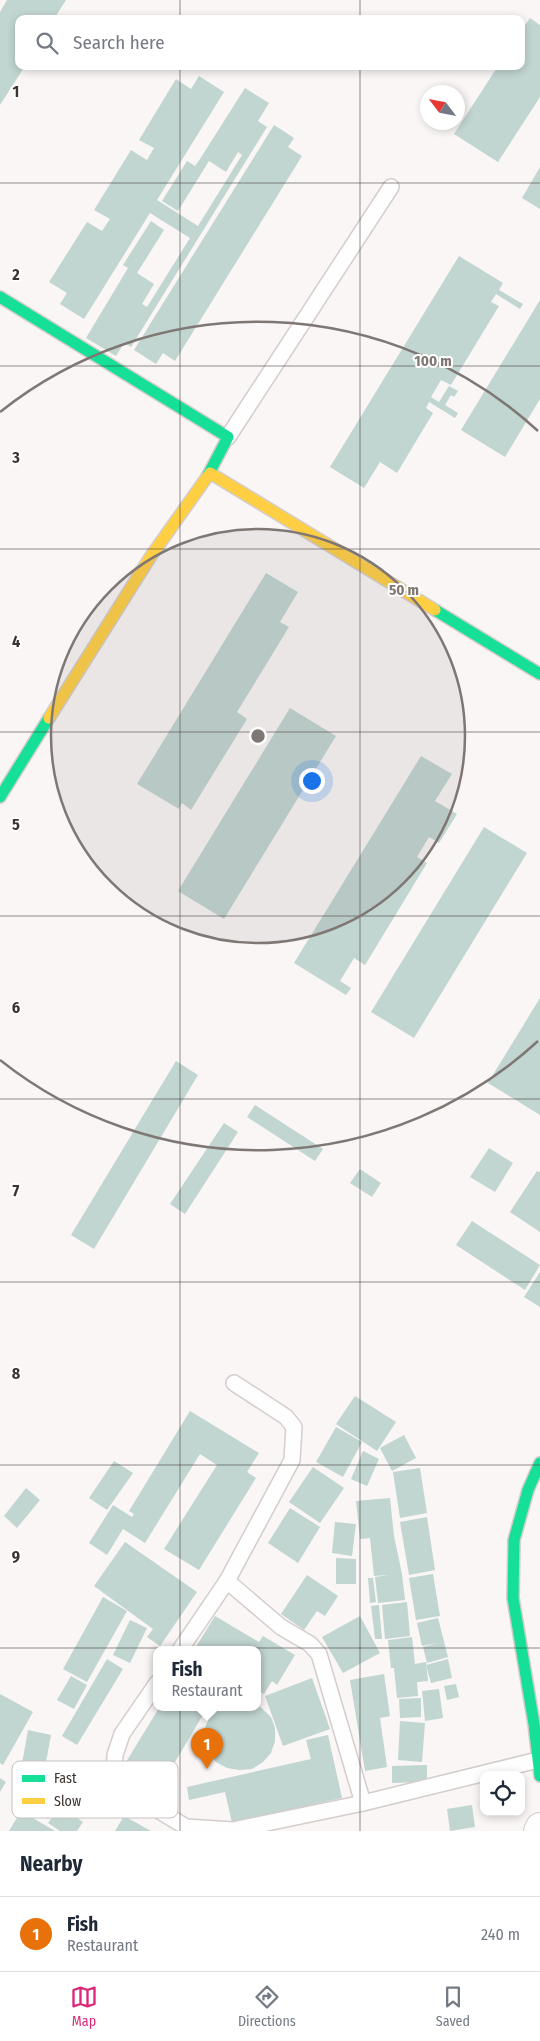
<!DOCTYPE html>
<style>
body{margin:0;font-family:"Fira Sans Condensed",sans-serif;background:#f6f6f7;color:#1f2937}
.controls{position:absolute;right:15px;bottom:15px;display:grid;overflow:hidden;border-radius:10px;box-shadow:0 2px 8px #0003}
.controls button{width:45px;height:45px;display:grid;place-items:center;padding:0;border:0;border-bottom:1px solid #e0e1e3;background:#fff;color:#1f2937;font:25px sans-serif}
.compass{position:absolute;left:420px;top:85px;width:45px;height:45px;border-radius:50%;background:#fff;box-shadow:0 2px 8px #0003;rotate:302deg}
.you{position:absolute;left:311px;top:780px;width:18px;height:18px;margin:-12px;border:4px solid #fff;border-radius:50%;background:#1a73e8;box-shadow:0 0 0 8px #1a73e833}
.badge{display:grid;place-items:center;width:32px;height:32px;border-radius:50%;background:#db2777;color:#fff;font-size:16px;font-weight:700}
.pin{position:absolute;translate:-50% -41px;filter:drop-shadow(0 1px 2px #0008)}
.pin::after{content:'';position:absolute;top:26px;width:18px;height:15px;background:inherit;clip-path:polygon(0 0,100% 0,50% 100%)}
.popup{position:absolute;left:153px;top:1646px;width:108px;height:65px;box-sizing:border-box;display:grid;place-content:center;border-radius:10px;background:#fff;filter:drop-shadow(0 1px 4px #0005);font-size:16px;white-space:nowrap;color:#747a83}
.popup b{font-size:19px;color:#1f2937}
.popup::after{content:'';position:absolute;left:50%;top:100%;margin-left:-10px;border:10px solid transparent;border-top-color:#fff}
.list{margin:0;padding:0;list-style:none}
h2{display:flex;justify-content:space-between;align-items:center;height:65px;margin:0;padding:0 20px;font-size:21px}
h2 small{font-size:16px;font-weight:400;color:#747a83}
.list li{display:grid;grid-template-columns:32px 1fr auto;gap:15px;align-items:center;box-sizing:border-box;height:75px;padding:0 20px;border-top:1px solid #e0e1e3}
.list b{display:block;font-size:19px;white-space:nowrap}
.list p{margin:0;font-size:16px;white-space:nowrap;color:#747a83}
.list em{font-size:16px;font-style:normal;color:#747a83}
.icon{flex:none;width:28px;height:28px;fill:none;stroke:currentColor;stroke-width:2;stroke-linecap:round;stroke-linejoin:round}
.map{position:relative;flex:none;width:540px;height:1831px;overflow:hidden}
.search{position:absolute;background:#fff;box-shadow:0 2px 8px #0003;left:15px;right:15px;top:15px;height:55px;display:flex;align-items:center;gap:12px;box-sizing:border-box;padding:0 18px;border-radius:10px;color:#747a83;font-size:19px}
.sheet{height:140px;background:#fff}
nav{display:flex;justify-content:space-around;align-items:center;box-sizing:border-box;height:70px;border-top:1px solid #e0e1e3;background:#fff;font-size:14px;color:#747a83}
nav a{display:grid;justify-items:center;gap:2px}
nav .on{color:#db2777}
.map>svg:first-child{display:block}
.building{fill:#c1d5d1}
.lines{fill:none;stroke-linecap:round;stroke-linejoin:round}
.lane-casing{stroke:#d4cdcb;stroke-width:18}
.street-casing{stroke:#d4cdcb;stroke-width:30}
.fast-casing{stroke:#d4cdcb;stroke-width:14}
.slow-casing{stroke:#d4cdcb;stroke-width:14}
.lane{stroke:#fefefe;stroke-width:15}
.street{stroke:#fefefe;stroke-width:28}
.fast{stroke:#16e098;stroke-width:11}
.slow{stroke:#ffcf43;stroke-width:11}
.grid{fill:none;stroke:#3d332f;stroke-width:1;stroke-opacity:0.55}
.ring{fill:none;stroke:#7f7774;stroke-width:2.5}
.key{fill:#fff;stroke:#c5c2c1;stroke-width:1}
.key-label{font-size:14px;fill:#3d332f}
.grid-label{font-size:16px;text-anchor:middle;font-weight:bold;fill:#3d332f;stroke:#fff;stroke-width:4;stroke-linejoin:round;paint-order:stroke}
.centre{fill:#7f7774;stroke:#fff;stroke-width:2.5}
.ring-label{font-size:15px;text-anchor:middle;font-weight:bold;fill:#7f7774;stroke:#fff;stroke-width:4;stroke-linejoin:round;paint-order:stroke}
</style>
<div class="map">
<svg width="540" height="1831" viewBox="0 0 540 1831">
<rect width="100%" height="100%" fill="#f9f6f5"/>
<!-- building -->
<g class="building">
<polygon points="7,0 66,0 54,19 19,19 19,66 25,66 0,105 0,12"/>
<polygon points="530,18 540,25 540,97 498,162 454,134 498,66 521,66 521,31"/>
<polygon points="199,76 224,92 157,200 198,226 242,155 238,152 226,172 209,161 178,211 162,201 187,161 195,166 200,159 245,88 269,103 258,121 267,127 131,347 124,343 116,356 86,338 128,268 123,265 151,221 164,230 137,273 154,284 142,304 147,307 190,238 150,213 84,319 60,304 67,293 49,282 87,222 102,231 110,219 94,210 131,150 147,160 154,148 139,140 176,79 191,89"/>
<polygon points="274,125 294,138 288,147 302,156 175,361 163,353 156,364 134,350"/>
<polygon points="540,167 540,209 522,198"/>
<polygon points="459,256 503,283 499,290 523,304 520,309 496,294 491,302 499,306 451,385 441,380 431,397 439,402 449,386 458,391 454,397 451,395 445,405 458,413 455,418 429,402 426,408 433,413 397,473 380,462 364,488 330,467"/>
<polygon points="540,300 540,399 505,457 461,430"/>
<polygon points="266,573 298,592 280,622 289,627 237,712 247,719 191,810 182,803 179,809 137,784"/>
<polygon points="290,708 336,736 224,919 178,891"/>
<polygon points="421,756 452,774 435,801 457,814 439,843 429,837 417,857 427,863 365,965 354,958 340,981 351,988 346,995 294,963"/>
<polygon points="484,827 527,853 414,1038 371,1012"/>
<polygon points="540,998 540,1115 488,1083"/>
<polygon points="176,1061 198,1075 94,1249 71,1235"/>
<polygon points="255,1105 323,1149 315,1161 247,1117"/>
<polygon points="224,1123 238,1132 185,1214 170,1204"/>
<polygon points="489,1148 513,1163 495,1192 470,1177"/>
<polygon points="360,1169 381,1183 372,1197 350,1183"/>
<polygon points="537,1171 540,1172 540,1232 510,1212"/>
<polygon points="472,1221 540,1265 525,1290 456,1245"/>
<polygon points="540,1272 540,1307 524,1297"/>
<polygon points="355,1396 396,1422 377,1451 336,1424"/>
<polygon points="190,1411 259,1453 247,1472 256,1478 199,1570 164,1549 217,1465 200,1454 145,1543 123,1529 107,1555 89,1543 113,1505 132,1517 134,1514 129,1511"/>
<polygon points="336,1427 362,1442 343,1477 316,1462"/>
<polygon points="404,1435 416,1458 392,1471 380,1448"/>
<polygon points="363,1451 379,1459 367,1486 351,1479"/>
<polygon points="114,1461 133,1473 107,1510 89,1498"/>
<polygon points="313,1467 344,1488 320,1523 289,1502"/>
<polygon points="420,1468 427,1513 400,1518 393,1472"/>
<polygon points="26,1488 40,1500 17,1528 4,1516"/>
<polygon points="390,1498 394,1536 402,1574 405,1600 378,1603 375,1577 388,1575 374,1576 370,1538 360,1539 356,1501"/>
<polygon points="290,1508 320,1527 298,1563 268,1543"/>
<polygon points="427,1517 435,1570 409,1575 400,1522"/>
<polygon points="335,1522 356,1524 352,1556 332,1553"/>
<polygon points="125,1542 197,1592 160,1646 147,1637 153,1629 94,1586"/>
<polygon points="336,1558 356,1559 356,1584 336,1584"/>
<polygon points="433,1574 440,1616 416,1620 409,1578"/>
<polygon points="307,1575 338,1596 325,1616 317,1611 304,1630 281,1614"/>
<polygon points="368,1578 373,1578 376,1602 370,1603"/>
<polygon points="103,1597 127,1611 87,1682 63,1669"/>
<polygon points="407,1602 410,1636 385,1639 382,1605"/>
<polygon points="379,1605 382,1639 375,1639 371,1606"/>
<polygon points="215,1616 259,1642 263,1636 295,1655 277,1685 272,1681 264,1694 257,1690 257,1650 194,1650"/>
<polygon points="360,1616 380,1653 343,1673 322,1637"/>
<polygon points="438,1618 448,1657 427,1663 423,1647 436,1643 422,1646 417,1623"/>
<polygon points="130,1620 147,1628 130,1663 113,1655"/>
<polygon points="412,1637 415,1664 426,1662 428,1681 417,1682 418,1696 397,1698 394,1668 391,1668 388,1640"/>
<polygon points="107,1659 123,1669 77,1745 62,1736"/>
<polygon points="448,1659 452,1678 431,1683 426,1665"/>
<polygon points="384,1674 390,1716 380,1718 387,1767 365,1771 350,1680"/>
<polygon points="71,1676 87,1685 74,1709 57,1700"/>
<polygon points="312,1678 330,1729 283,1746 265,1696"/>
<polygon points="456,1684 459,1697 447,1700 444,1686"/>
<polygon points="439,1689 443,1718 425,1721 422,1691"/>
<polygon points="0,1694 33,1712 3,1765 0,1763"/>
<polygon points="421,1698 421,1717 400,1718 399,1699"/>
<polygon points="257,1704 271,1717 275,1728 275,1741 271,1753 263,1762 252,1769 239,1770 227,1768 216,1762 208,1752 204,1741 205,1728 209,1717 217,1708 257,1708"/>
<polygon points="159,1708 207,1708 159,1789 123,1767"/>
<polygon points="400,1721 425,1723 422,1762 398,1760"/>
<polygon points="28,1730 51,1735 44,1773 21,1769"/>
<polygon points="328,1735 342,1798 232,1823 225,1792 189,1800 187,1787 311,1759 306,1740"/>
<polygon points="75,1762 77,1786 57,1789 55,1763"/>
<polygon points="427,1765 427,1782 392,1783 392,1766"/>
<polygon points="26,1775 56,1784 54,1790 58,1791 49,1819 15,1809"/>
<polygon points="0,1778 6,1782 0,1792"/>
<polygon points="472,1805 475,1827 450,1831 447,1809"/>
<polygon points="60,1806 83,1822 77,1831 60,1831 48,1823"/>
<polygon points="21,1811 55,1831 9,1831"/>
<polygon points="124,1816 151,1831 115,1831"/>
</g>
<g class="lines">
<defs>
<g id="lane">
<polyline points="228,437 391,187"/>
<polyline points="227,1581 281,1627 310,1644 319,1654 363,1803"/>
<polyline points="180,1650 227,1581 292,1460 294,1427 286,1417 234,1383"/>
<polyline points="157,1683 122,1734 115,1755 114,1775 133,1795 186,1827 233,1830 363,1803 538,1760"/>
</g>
<polyline id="street" points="538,1831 540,1827"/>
<g id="fast">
<polyline points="0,297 228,437 207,477"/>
<polyline points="435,610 540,674"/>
<polyline points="0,797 49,718"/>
<polyline points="540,1463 528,1490 514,1540 513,1598 534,1724 540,1776"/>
</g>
<g id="slow">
<polyline points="210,473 435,610"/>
<polyline points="49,718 151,556 207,477"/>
</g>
</defs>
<!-- lane casing -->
<use href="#lane" class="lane-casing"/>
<!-- street casing -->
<use href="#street" class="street-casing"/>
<!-- fast casing -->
<use href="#fast" class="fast-casing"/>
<!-- slow casing -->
<use href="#slow" class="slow-casing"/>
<!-- lane -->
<use href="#lane" class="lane"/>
<!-- street -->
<use href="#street" class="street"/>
<!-- fast -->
<use href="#fast" class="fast"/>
<!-- slow -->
<use href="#slow" class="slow"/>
</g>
<!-- grid -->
<path class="grid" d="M180 0V19M360 0V19M180 66V1831M360 66V1831M0 183H540M0 366H540M0 549H540M0 732H540M0 916H540M0 1099H540M0 1282H540M0 1465H540M0 1648H540"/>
<!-- distance rings -->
<circle cx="258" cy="736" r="207" fill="#7f7774" fill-opacity=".12"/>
<g class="ring">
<circle cx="258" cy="736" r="207"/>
<path d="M538 1041A414 414 0 0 1 0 1060M0 412A414 414 0 0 1 538 431"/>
</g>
<!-- legend -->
<rect x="12" y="1761" width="166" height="57" rx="8" class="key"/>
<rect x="22" y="1775" width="23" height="7" fill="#16e098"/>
<rect x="22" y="1798" width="23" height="6" fill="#ffcf43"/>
<g class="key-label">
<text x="54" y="1783">Fast</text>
<text x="54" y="1806">Slow</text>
</g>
<g class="grid-label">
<text x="16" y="97">1</text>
<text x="16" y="280">2</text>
<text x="16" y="463">3</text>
<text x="16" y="647">4</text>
<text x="16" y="830">5</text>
<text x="16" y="1013">6</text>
<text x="16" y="1196">7</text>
<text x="16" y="1379">8</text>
<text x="16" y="1562">9</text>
</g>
<circle cx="258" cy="736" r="8" class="centre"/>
<g class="ring-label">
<text x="433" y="366">100 m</text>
<text x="404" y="595">50 m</text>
</g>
</svg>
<div class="controls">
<button><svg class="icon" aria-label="locate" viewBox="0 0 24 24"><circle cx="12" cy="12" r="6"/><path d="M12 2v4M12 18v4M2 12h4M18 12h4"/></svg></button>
</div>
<svg class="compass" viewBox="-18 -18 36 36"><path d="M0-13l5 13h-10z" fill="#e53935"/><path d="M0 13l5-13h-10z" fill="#747a83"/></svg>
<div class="you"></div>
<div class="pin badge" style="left:207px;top:1769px;background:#e8710a">1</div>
<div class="popup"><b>Fish</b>Restaurant</div>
<div class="search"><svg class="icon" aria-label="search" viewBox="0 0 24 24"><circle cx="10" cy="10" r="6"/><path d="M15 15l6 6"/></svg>Search here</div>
</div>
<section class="sheet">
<h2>Nearby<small></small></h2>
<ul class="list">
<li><span class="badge" style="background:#e8710a">1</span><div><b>Fish</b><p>Restaurant</p></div><em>240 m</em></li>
</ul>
</section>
<nav>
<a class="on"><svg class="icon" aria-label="map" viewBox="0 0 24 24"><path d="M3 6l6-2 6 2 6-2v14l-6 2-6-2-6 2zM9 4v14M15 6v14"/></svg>Map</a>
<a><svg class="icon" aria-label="directions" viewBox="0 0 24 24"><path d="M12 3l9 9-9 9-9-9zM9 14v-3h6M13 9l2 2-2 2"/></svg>Directions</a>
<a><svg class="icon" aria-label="saved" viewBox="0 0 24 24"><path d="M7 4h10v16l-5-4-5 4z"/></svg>Saved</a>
</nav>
